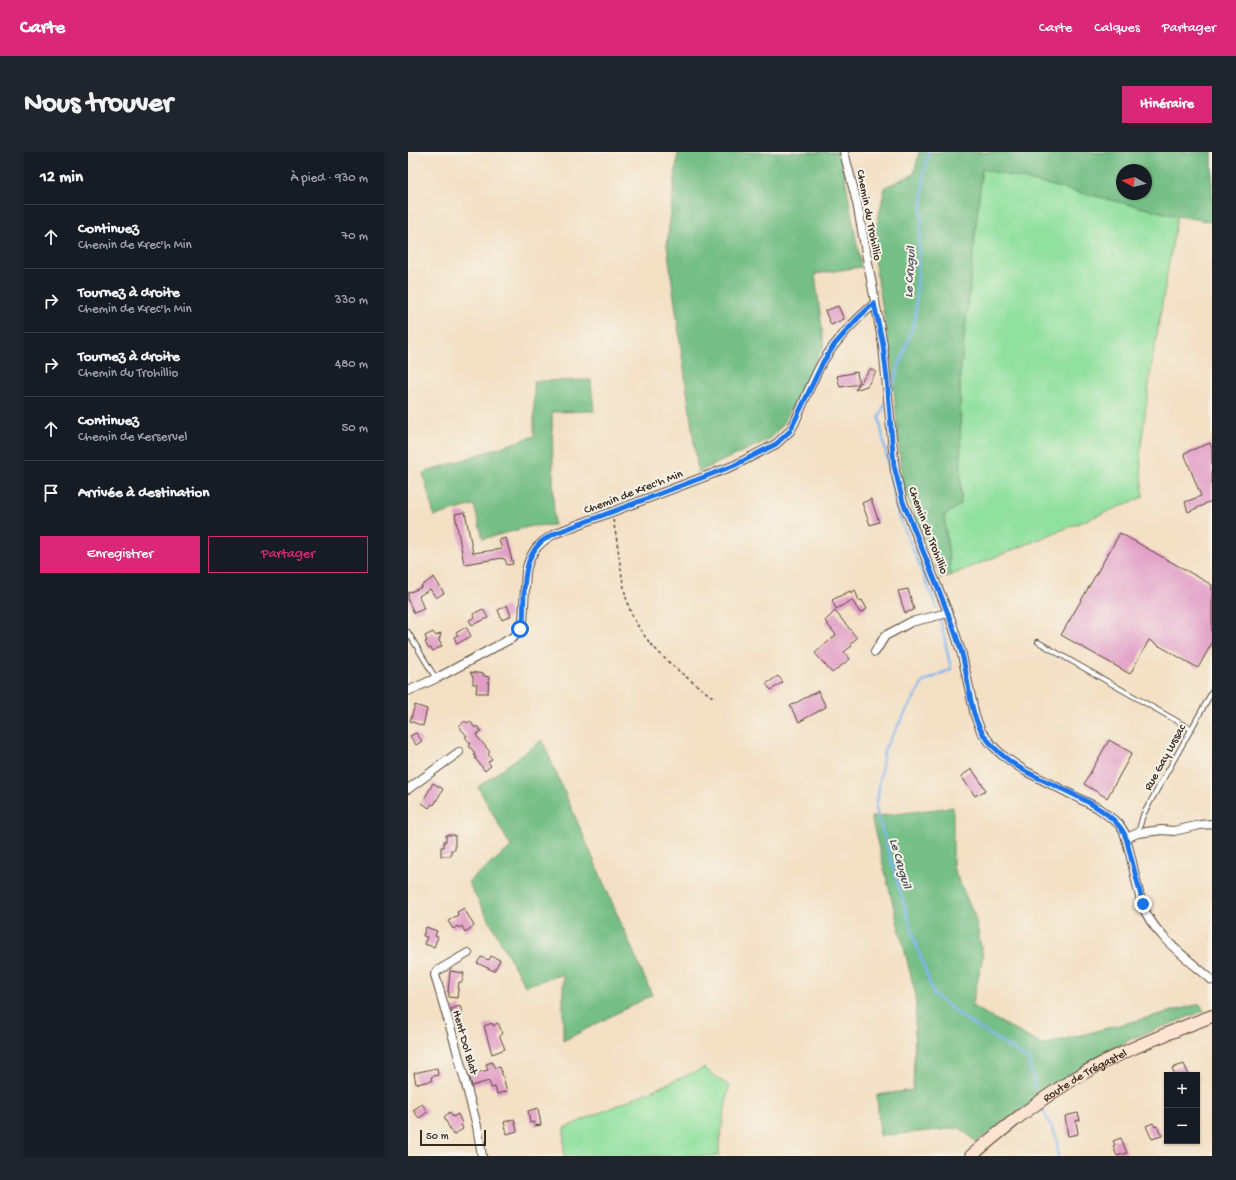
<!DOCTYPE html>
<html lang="fr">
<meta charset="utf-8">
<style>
body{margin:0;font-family:"Gochi Hand",sans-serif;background:#20242c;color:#f1f3f6}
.controls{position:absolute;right:12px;bottom:12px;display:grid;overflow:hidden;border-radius:0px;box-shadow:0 1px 3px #0004}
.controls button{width:36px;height:36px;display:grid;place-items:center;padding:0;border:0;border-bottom:1px solid #363941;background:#171b24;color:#f1f3f6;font:20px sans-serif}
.compass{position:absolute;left:708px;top:12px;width:36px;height:36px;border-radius:50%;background:#171b24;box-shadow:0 1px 3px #0004;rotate:278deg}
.scale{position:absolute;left:12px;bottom:10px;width:66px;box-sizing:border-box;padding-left:4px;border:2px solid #3b2a1e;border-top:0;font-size:11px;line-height:14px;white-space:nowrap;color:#3b2a1e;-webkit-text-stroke:3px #f7f3e8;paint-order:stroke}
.stop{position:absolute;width:12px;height:12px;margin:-9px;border:3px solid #1a73e8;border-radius:50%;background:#fff}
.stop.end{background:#1a73e8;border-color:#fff;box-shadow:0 1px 4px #0008}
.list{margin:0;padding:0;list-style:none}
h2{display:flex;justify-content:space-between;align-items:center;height:52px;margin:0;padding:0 16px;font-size:17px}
h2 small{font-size:13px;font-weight:400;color:#9ea1a6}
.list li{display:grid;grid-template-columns:26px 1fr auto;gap:12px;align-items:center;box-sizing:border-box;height:64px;padding:0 16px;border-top:1px solid #363941}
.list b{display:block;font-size:15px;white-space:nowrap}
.list p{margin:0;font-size:13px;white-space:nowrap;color:#9ea1a6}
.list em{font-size:13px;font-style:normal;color:#9ea1a6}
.actions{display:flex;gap:8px;padding:12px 16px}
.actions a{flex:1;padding:9px 0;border:1px solid #db2777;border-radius:0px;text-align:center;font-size:14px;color:#db2777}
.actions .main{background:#db2777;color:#fff}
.icon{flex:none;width:22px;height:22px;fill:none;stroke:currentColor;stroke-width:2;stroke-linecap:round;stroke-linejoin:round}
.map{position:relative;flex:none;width:804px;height:1004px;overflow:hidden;border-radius:0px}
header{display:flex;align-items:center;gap:24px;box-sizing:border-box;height:56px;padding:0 20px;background:#db2777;color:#fff}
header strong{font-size:19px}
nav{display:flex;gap:22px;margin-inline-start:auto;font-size:14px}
.intro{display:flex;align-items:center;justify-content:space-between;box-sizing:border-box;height:96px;padding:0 24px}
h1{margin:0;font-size:28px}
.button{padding:10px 18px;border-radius:0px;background:#db2777;color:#fff;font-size:14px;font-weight:700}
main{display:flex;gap:24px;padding:0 24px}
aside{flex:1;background:#171b24;border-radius:0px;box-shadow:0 1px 3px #0004}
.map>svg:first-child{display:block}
.green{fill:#90e09f;stroke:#66855e}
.forest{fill:#74be86;stroke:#587452;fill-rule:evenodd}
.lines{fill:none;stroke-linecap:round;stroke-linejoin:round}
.stream{stroke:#7fb5ee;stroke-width:2.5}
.building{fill:#e19dc6}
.lane-casing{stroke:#574537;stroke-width:6}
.street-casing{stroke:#574537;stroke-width:10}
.secondary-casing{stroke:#574537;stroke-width:14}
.path{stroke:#574537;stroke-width:1.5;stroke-dasharray:3 3;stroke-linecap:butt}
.lane{stroke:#fff;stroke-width:4}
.street{stroke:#fff;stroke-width:8}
.secondary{stroke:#fde4d0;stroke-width:12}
.route{stroke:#1a73e8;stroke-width:5}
.labels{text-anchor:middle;stroke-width:4;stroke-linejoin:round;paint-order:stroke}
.street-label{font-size:12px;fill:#3b2a1e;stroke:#f7f3e8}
.water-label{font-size:13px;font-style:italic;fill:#4f545c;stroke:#f7f3e8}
</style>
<header>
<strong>Carte</strong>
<nav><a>Carte</a><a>Calques</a><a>Partager</a></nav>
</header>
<div class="intro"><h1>Nous trouver</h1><a class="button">Itinéraire</a></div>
<main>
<aside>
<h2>12 min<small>À pied · 930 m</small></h2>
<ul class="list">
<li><svg class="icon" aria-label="ahead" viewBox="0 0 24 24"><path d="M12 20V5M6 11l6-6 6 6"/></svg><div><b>Continuez</b><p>Chemin de Krec'h Min</p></div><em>70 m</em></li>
<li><svg class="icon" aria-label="right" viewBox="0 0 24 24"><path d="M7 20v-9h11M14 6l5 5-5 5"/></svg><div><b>Tournez à droite</b><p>Chemin de Krec'h Min</p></div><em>330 m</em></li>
<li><svg class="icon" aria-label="right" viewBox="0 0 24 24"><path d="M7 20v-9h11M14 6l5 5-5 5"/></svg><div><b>Tournez à droite</b><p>Chemin du Trohillio</p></div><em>480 m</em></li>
<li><svg class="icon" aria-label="ahead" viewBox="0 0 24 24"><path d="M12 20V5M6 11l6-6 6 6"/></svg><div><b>Continuez</b><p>Chemin de Kerservel</p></div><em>50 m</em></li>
<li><svg class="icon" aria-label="arrive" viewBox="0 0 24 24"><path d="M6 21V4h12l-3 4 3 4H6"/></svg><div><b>Arrivée à destination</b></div></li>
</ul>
<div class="actions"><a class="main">Enregistrer</a><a>Partager</a></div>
</aside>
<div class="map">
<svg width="804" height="1004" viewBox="0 0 804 1004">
<rect width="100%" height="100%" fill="#f7f3e8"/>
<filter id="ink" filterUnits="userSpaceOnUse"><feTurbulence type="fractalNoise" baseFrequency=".025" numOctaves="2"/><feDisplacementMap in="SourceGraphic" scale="8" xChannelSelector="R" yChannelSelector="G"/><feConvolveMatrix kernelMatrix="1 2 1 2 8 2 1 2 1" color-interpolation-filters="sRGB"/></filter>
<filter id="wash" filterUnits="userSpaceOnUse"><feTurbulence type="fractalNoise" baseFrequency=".012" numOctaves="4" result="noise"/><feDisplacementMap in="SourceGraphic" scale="16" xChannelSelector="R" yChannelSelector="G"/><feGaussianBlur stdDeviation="0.9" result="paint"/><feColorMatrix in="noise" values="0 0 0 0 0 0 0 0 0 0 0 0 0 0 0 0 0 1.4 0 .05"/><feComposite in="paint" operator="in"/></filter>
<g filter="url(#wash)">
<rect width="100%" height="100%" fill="#f3e0c5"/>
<!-- green -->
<g class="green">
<polygon points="574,16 769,64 743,217 732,302 735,345 543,423 536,364 553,352 552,225"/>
<polygon points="296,916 321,934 311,992 311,1004 156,1004 156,976"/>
</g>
<!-- forest -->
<g class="forest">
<polygon points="270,0 431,0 436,20 453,115 407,122 416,193 376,271 362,287 290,320 259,93"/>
<path d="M511 0H804V70L769 64 574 17 552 225 553 352 536 364 543 423 533 427 494 332 483 204 464 96 477 35 506 22ZM714 18H738V42H714Z"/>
<polygon points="183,228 186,259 144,260 146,373 124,374 75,387 66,353 26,364 15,321 126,284 126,229"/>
<polygon points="134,588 244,843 155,889 155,822 117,834 60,730 103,695 70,635"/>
<polygon points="545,655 545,715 567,765 575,804 564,854 634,893 792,852 796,859 723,887 664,923 568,990 552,976 472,984 469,943 505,938 508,844 463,665"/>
</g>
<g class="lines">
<!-- stream -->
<g class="stream">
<polyline points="483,238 507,168 516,21 521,0"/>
<polyline points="478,249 471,265 489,359 529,456"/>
<polyline points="532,466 543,517 515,530 476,598 468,657 505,783 526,843 557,867 620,907 627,937"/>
<polyline points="635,958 649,987 650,1004"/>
</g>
</g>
<g id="blocks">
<!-- building -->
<g class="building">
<polygon points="430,154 436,167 423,173 417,159"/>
<polygon points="462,217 468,220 461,231 459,234 447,238"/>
<polygon points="449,220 451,232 432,235 429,224"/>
<polygon points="802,291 804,296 804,349 796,352 796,353 780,360 777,350 793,344 776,301"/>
<polygon points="463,347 471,370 462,373 454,351"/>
<polygon points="57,360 65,401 94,397 91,388 98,386 105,412 99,413 97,407 95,407 95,406 56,412 47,362"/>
<polygon points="712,381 804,433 804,491 790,516 741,488 722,522 653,483"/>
<polygon points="26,425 36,441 28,446 22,437 11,444 16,457 6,461 0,448 0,441 14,435 13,434"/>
<polygon points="500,437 506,458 497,461 490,439"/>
<polygon points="447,438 451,449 454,448 459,457 452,461 444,448 428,457 424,448 442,439 443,441"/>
<polygon points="99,453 103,464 94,468 90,458"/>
<polygon points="75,457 80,466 64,473 61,468 67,465 65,462"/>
<polygon points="427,459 449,486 442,492 444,494 436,500 442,507 424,521 407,501 428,483 417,469"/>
<polygon points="58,475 63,484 49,492 46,485 50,483 48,481"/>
<polygon points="25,480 28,484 33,481 31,489 34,494 25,499 23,496 21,497 17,490 19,489 17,484"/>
<polygon points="62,520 76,522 76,524 81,525 80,541 68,541 69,532 65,532 65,525"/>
<polygon points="370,524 375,530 363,538 358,532"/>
<polygon points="410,539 418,555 391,570 382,554"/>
<polygon points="7,553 19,557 15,574 2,569"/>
<polygon points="57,569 59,571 62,569 67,576 69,574 73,579 68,583 82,600 80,602 84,607 80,610 83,614 77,619 67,606 68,606 66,602 67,601 61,594 63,592 57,585 59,584 53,577 53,576 51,574"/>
<polygon points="8,581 14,589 8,593 2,584"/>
<polygon points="701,588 724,601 699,646 676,632"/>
<polygon points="564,617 578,638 567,644 553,624"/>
<polygon points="25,631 35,637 26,653 24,652 21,656 14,651"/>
<polygon points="38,683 47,683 47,698 43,698 43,704 33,704 33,695 36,695 36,689 38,689"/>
<polygon points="56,756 66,774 57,780 54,774 51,776 50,774 45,777 40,769 50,763 49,760"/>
<polygon points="18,775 29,779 27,784 30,785 26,795 16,792 19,785 15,784"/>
<polygon points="83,804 92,808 86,819 69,811 73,805 81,808"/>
<polygon points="42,819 56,821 54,830 51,830 49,846 41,845 41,840 40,840"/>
<polygon points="52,854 55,862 46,865 43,857"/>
<polygon points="84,871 85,874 90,871 94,880 92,885 97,897 84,902 76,874"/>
<polygon points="84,910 87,916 92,915 99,939 89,942 87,935 83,936 81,929 64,934 61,923 80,918 78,912"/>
<polygon points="776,912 781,923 767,923 764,916"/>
<polygon points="29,916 30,923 23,925 24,929 8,932 6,921"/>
<polygon points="14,952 20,960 11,966 5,958"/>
<polygon points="130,956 133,973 126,974 126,970 122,971 120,959"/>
<polygon points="42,960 45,965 50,962 54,971 53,972 55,977 45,983 36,965"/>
<polygon points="670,961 672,968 668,969 670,982 660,984 657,964"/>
<polygon points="106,967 109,979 99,982 96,970"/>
<polygon points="745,971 747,975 749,974 754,984 744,987 738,974"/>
<polygon points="713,986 719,1001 709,1004 705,994 707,993 705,989"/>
</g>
</g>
</g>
<g filter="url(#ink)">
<use href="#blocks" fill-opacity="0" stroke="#574537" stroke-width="1"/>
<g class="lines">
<defs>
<g id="lane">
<polyline points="0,480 28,527"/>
<polyline points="630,490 783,577"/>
<polyline points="730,681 735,663 804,540"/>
</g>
<g id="street">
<path d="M436 0 449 51 475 193 487 319 495 350 543 468 554 503 567 564 573 579 583 592 594 603 617 619 690 656 711 672 716 680C724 704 727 728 734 752 745 783 780 807 804 828"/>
<polyline points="467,500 477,484 503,470 540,461"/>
<path d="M0 539 31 525 104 486 109 482 115 470 118 419C123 399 130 391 148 381L325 314 368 292 382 279 387 270C396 250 404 228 415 209 429 187 447 168 467 151"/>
<polyline points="0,637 51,600"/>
<polyline points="718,686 730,681 754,678 766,679 792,673 804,672"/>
<polyline points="60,801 29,819 27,823 48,895 69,974 74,1004"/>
</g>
<g id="secondary">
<path id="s1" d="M563 1004C590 981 618 958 647 939 695 906 750 885 804 864"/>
</g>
</defs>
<!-- lane casing -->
<use href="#lane" class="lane-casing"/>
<!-- street casing -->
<use href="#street" class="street-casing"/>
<!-- secondary casing -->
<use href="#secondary" class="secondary-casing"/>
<!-- path -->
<path class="path" d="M205 368C211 395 212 422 219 449 231 491 270 519 303 544L308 545"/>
<!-- lane -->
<use href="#lane" class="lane"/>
<!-- street -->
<use href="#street" class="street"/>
<!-- secondary -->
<use href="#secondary" class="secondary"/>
</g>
</g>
<g class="lines" filter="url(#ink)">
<!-- route -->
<path class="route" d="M112 477 115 470C117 445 112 411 132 391 136 387 142 384 148 381L325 314 368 292 382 279 415 210 427 192 450 166 466 151 475 193 479 227 486 314 495 350C506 377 517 404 528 431 537 454 547 478 554 502 561 528 561 565 578 586 588 599 603 611 617 619 645 635 708 655 718 686L735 752"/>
</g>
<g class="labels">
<!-- street labels -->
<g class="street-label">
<text transform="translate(462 63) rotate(79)" y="4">Chemin du Trohillio</text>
<text transform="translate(225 339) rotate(-21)" y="4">Chemin de Krec'h Min</text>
<text transform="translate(521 378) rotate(69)" y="4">Chemin du Trohillio</text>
<text transform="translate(756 605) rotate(-61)" y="4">Rue Gay Lussac</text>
<text transform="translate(58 890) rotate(74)" y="4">Hent Dol Blat</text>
<text dy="4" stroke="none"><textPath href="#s1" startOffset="140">Route de Trégastel</textPath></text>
</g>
<!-- water labels -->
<g class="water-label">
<text transform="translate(500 120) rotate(-87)" y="5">Le Cruguil</text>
<text transform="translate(494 711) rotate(74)" y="5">Le Cruguil</text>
</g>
</g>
</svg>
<div class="controls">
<button>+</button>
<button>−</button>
</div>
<svg class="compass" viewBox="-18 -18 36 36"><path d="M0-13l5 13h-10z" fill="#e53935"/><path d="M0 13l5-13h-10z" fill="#9ea1a6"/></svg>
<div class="scale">50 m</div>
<div class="stop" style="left:112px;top:477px"></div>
<div class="stop end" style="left:735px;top:752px"></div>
</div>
</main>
